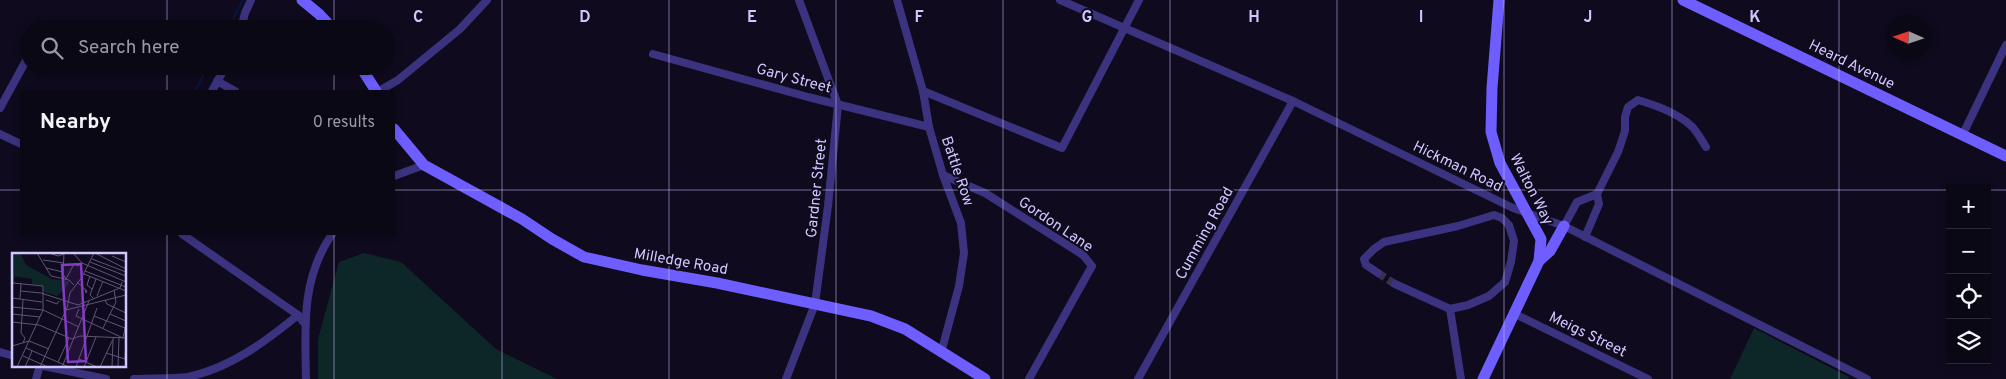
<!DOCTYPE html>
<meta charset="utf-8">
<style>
body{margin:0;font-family:Overpass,sans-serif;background:#14111f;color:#f1f3f6}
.controls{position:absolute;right:15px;bottom:15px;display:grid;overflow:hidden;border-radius:0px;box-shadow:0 2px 8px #0003}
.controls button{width:45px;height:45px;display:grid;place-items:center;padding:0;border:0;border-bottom:1px solid #2b2935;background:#0b0816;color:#f1f3f6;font:25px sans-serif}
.compass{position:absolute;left:1886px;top:15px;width:45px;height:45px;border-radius:50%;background:#0b0816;box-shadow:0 2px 8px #0003;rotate:273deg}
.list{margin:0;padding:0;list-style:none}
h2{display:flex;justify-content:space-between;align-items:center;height:65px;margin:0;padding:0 20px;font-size:21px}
h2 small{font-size:16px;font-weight:400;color:#9a9aa1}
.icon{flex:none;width:28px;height:28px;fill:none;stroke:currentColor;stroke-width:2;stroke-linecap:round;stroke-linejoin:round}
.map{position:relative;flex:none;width:2006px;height:379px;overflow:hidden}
.search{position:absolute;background:#0b0816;box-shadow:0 2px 8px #0003;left:20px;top:20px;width:375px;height:55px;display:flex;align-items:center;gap:12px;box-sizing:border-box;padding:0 18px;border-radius:28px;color:#9a9aa1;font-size:19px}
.panel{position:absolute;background:#0b0816;box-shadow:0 2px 8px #0003;left:20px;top:90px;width:375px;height:145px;border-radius:0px}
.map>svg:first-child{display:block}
.green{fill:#0d2627}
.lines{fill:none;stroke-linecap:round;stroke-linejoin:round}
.stream{stroke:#06153b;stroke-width:2.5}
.street-tunnel{stroke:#36304a;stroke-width:8;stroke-dasharray:8 4;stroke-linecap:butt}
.street{stroke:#3b337f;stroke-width:8}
.secondary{stroke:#6e5eff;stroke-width:11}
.grid{fill:none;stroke:#d1c7ff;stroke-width:1;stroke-opacity:0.55}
.labels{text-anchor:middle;stroke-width:4;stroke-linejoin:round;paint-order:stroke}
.street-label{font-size:15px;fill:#d1c7ff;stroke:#0f0a1d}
.inset-road{fill:none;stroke:#5d5677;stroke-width:1}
.view{fill:#843cc5;fill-opacity:0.15;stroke:#843cc5;stroke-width:2.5}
.inset-edge{fill:none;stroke:#d1c7ff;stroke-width:2.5}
.grid-label{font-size:16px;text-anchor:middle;font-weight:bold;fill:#d1c7ff;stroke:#0f0a1d;stroke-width:4;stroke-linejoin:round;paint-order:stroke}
</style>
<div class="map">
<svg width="2006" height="379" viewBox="0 0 2006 379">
<rect width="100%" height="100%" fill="#0f0a1d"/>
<!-- green -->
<g class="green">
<polygon points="364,253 401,262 496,349 557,379 318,379 318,339 339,262"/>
<polygon points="1754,328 1849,377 1848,379 1730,379"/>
</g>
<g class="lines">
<!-- stream -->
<g class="stream">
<polyline points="228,29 243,0"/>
<polyline points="195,91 208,66"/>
</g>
<!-- street-tunnel -->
<polyline class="street-tunnel" points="1378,273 1395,284"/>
<!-- street -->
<g class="street">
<polyline points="897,0 923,91 929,127 943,175 961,223 964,253 959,286 941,353"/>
<polyline points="1060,0 1293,101 1513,208 1564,226 1867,379"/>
<polyline points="241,29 245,13 251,0"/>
<polyline points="653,54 808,97 929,127"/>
<polyline points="217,81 235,91"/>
<polyline points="212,91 226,66"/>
<polyline points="379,91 398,80 460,29 487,0"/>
<polyline points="923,91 1062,148 1139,0"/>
<polyline points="0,108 29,55"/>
<polyline points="0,134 21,144"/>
<polyline points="1963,134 2006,45"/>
<polyline points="943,175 985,193 1083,255 1092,266 1029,379"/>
<polyline points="394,176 424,165"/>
<polyline points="1564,226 1577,202 1597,194"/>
<polyline points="182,234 298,315"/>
<path d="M1585 237 1599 204 1597 194 1618 152 1625 131V117L1628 107 1638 100C1655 105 1675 112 1689 124 1696 129 1701 139 1706 147"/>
<polyline points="1378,273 1366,265 1364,259 1374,249 1384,242 1458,226 1494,215 1502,218 1509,225 1514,241 1511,262 1505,282 1489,296 1468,305 1450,309"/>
<polyline points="1395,284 1450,309 1461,379"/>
<polyline points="1515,314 1648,379"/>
<polyline points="0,352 14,356"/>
<polyline points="39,365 106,379"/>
<polyline points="36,379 40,365"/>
<path d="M134 379C151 378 172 379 188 377 230 368 265 342 298 315L305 324"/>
<path d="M306 379C305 327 301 279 332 234"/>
<polyline points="786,379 815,304 828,206 838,105 799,0"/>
<polyline points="1138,379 1293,101"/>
</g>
<!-- secondary -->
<g class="secondary">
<polyline points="302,0 319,14 333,29"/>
<polyline points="1683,0 2006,156"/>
<polyline points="360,66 376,91"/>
<polyline points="394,129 424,165 522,219 552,239 584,257 642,270 717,283 871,316 905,329 985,379"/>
<polyline points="1539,261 1550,251 1564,226"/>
<polyline points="1483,379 1539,261 1541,239 1500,163 1491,132 1492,88 1499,0"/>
</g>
</g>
<!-- grid -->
<path class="grid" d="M167 0V29M334 0V29M502 0V379M669 0V379M836 0V379M1003 0V379M1170 0V379M1337 0V379M1504 0V379M1672 0V379M1839 0V379M167 66V91M334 66V91M0 190H21M394 190H1950M1987 190H2006M167 234V379M334 234V379"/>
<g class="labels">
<!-- street labels -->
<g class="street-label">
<text transform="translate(1852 64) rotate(26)" y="5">Heard Avenue</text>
<text transform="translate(794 78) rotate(15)" y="5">Gary Street</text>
<text transform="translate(1458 166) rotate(26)" y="5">Hickman Road</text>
<text transform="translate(958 171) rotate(71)" y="5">Battle Row</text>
<text transform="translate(816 188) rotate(-84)" y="5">Gardner Street</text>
<text transform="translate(1532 189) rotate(63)" y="5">Walton Way</text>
<text transform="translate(1056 224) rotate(34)" y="5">Gordon Lane</text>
<text transform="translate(1204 233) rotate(-61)" y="5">Cumming Road</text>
<text transform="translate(681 261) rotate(10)" y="5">Milledge Road</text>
<text transform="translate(1588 334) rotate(26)" y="5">Meigs Street</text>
</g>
</g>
<!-- overview -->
<g transform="translate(12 253)">
<rect width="114" height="114" fill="#0f0a1d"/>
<path d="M0 0H8L14 12 40 26 57 28V31L45 43 32 39V33L20 31V26L0 23Z" fill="#0d2627"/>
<path class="inset-road" d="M25 0 39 23 57 27 62 32M37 0 46 3 52 1M52 0 51 21 54 26M61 0 70 10 114 29M83 0 114 16M100 3 114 9M80 6 114 19M31 7 52 10M78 9 114 23M34 15 51 19M73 18 114 34M72 21 114 38M78 23 75 32 80 36M54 26 62 11 67 13M65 29 75 38 74 40 73 36M1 30 31 33V57L5 114M9 38 29 40 66 52 108 35 110 29M85 43 91 28M0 45 30 49M0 45 1 23M8 46 9 30M82 46 78 42 84 26M34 47 45 51 47 48M93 47 95 51 114 60M0 54 31 57 67 74M67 56 64 63 111 85 114 71M54 57 114 42M0 61 28 64M98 61 114 68M82 63 113 75M0 69 27 72 60 86 68 83 114 85M91 75 104 49 102 37M11 90 13 85 9 80 11 47M0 93 17 88 37 96M14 95 57 114M94 100 113 106M11 103 36 114M67 106 85 114M113 106 114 85M46 109 57 85M13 114 20 98M28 114 55 55 58 40 70 24 82 0M50 114 77 48M64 114 85 55M72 114 84 84M88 114 102 84M100 114 101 87M106 114 107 84"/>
<path class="view" d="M69 11 74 108 56 109 50 12Z"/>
<rect width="114" height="114" class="inset-edge"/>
</g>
<g class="grid-label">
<text x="418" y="22">C</text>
<text x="585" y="22">D</text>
<text x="752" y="22">E</text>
<text x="919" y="22">F</text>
<text x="1087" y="22">G</text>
<text x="1254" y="22">H</text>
<text x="1421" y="22">I</text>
<text x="1588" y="22">J</text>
<text x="1755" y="22">K</text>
</g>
</svg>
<div class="controls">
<button>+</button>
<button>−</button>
<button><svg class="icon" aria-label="locate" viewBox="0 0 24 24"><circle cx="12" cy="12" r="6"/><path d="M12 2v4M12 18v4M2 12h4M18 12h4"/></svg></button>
<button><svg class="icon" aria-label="layers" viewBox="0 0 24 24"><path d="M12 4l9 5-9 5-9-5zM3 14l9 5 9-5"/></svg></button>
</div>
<svg class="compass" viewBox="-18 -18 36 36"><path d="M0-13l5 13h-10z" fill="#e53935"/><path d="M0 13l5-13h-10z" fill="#9a9aa1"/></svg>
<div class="search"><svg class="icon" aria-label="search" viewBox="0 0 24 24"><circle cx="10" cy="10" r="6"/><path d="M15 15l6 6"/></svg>Search here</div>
<section class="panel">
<h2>Nearby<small>0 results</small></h2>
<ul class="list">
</ul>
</section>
</div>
